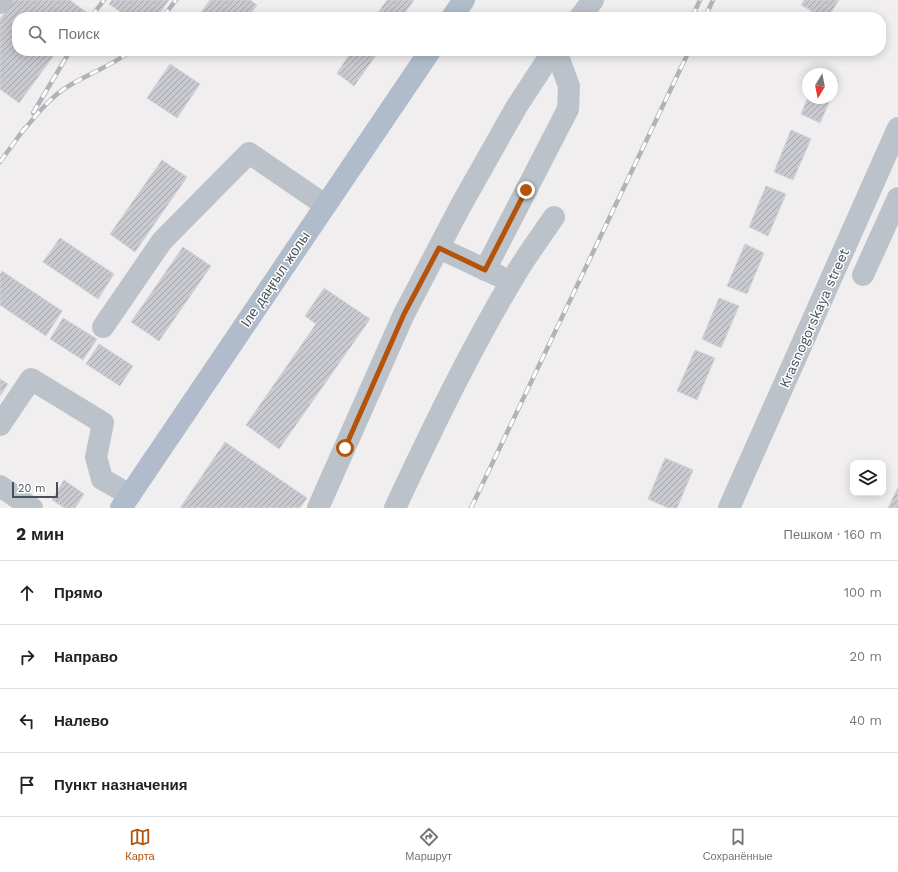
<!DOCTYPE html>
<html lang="ru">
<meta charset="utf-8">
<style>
body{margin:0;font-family:"Work Sans",sans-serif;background:#f2f2f2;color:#222}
.controls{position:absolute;right:12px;bottom:12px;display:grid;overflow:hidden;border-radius:8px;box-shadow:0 2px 10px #0003}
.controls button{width:36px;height:36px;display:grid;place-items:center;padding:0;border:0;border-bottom:1px solid #e0e0e0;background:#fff;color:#222;font:20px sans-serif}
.compass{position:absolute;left:802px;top:68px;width:36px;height:36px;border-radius:50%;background:#fff;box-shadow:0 2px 10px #0003;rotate:190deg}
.scale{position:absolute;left:12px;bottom:10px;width:46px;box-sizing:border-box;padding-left:4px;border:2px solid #48505a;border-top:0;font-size:11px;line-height:14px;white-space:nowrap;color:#48505a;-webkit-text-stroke:3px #fff;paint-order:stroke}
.stop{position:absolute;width:12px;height:12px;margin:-9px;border:3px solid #b45309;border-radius:50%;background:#fff}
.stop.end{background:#b45309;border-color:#fff;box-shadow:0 1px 4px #0008}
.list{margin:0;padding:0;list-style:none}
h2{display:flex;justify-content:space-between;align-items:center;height:52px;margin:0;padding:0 16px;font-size:17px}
h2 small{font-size:13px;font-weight:400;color:#767676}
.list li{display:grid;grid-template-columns:26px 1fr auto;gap:12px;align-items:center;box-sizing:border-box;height:64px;padding:0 16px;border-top:1px solid #e0e0e0}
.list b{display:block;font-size:15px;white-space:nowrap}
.list em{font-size:13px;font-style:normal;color:#767676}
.icon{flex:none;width:22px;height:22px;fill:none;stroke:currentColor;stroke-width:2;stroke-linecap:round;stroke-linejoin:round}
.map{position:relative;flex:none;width:898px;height:508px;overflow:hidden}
.search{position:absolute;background:#fff;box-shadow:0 2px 10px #0003;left:12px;right:12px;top:12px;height:44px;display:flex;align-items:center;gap:10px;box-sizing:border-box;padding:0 14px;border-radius:16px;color:#767676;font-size:15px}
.sheet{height:308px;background:#fff}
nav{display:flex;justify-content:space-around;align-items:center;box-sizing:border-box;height:56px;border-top:1px solid #e0e0e0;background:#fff;font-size:11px;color:#767676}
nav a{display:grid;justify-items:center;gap:2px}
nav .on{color:#b45309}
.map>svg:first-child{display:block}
.building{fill:url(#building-hatch);stroke:#d2d4d9}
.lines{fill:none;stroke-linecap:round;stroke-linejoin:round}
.minor{stroke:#bbc2ca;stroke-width:22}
.major{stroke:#b0bccb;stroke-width:22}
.rail-casing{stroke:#b1b3b8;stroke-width:4.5}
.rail{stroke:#fff;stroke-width:3;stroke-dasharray:9;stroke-linecap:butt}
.route{stroke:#b45309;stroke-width:5}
.labels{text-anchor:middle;stroke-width:3;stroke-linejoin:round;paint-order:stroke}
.street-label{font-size:14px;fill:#48505a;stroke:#fff}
</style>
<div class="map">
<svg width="898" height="508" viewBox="0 0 898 508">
<defs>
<pattern id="building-hatch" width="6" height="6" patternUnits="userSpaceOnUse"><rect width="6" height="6" fill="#c9cad0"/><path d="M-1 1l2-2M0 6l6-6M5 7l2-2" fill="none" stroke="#a5a6ac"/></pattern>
</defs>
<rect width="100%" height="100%" fill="#f0eeee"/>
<!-- building -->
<g class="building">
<polygon points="14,0 70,0 86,12 83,17 17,17 17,51 57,51 19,103 0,89 0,19"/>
<polygon points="112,0 169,0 157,17 128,17 109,4"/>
<polygon points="210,0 250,0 257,5 248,17 198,17"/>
<polygon points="387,0 414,0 402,17 375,17"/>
<polygon points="804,0 839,0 828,17 822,17 801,5"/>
<polygon points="352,51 379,51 354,86 337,73"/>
<polygon points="170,64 200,84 177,118 147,98"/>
<polygon points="832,79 838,81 832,95"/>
<polygon points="808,97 831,98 820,123 801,114"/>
<polygon points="791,130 811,139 793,180 774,172"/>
<polygon points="162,160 187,177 135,252 110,234"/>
<polygon points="766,186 786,194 768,236 749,227"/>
<polygon points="60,238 114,274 98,299 43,262"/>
<polygon points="745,244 764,253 747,294 727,286"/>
<polygon points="183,247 211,266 159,341 131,322"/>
<polygon points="2,271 62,311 46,336 0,305 0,275"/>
<polygon points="324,288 370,319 279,449 246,425 316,324 305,316"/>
<polygon points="719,298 739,306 721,348 702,339"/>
<polygon points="63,318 97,339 83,360 50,339"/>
<polygon points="99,344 133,366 120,386 86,364"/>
<polygon points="695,350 715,358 697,400 677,391"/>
<polygon points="0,379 8,384 0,396"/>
<polygon points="225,442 307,498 300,508 180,508"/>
<polygon points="665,458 693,470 677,508 668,508 648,499"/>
<polygon points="64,480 84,494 75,508 65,508 52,500"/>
<polygon points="898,487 898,508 888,508"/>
</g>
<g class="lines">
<!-- minor -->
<g class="minor">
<polyline points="0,3 2,0"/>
<polyline points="580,17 593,0"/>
<polyline points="439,248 499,276"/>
<polyline points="485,270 568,109 569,86 556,51"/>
<polyline points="863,275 898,198"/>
<polyline points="103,327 162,241 249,153 325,205"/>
<polyline points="0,425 31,379 103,423 96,457 102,479 130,495"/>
<polyline points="0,486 32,508"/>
<polyline points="318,508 404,314 460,207 517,106 553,51"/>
<path d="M395 508C432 429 470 350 515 275 527 255 541 236 554 217"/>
<polyline points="729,508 898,128"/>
</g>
<!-- major -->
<g class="major">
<polyline points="452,17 464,0"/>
<polyline points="121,508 430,51"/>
</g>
<defs>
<g id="rail">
<polyline points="91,17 104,0"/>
<polyline points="163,17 176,0"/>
<polyline points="692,17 700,0"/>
<polyline points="705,17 713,0"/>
<polyline points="675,53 676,51"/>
<polyline points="33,113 70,51"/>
<path d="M22 132C35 117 49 98 67 87 88 74 111 66 131 51"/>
<polyline points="0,162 24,129"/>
<polyline points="471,508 689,51"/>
</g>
</defs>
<!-- rail casing -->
<use href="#rail" class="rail-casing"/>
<!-- rail -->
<use href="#rail" class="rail"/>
</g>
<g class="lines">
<!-- route -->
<polyline class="route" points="345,448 404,314 439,248 485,270 526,190"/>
</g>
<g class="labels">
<!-- street labels -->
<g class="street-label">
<text transform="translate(275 279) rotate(-56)" y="5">Іле даңғыл жолы</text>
<text transform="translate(814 318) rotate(-66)" y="5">Krasnogorskaya street</text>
</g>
</g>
</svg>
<div class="controls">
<button><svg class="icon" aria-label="layers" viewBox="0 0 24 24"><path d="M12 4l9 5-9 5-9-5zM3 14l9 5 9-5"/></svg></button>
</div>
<svg class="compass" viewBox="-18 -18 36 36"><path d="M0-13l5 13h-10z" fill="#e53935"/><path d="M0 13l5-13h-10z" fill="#767676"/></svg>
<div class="scale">20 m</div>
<div class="stop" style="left:345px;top:448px"></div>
<div class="stop end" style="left:526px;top:190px"></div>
<div class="search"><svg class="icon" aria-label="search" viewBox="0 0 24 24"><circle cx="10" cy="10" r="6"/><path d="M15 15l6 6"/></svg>Поиск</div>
</div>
<section class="sheet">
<h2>2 мин<small>Пешком · 160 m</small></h2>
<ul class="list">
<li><svg class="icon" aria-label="ahead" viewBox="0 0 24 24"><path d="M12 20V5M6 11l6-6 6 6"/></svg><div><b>Прямо</b></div><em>100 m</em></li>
<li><svg class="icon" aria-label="right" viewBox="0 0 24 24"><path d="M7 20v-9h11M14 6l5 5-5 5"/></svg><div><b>Направо</b></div><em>20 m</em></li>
<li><svg class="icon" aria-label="left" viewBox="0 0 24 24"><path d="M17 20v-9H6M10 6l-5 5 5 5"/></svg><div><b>Налево</b></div><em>40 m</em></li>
<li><svg class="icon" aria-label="arrive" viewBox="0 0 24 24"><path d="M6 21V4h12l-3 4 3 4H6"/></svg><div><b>Пункт назначения</b></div></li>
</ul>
</section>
<nav>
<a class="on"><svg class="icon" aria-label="map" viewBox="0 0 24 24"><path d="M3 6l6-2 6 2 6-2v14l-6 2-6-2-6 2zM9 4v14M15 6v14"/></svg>Карта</a>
<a><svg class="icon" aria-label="directions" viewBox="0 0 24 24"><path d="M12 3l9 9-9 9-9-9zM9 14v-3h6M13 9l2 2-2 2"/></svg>Маршрут</a>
<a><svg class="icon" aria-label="saved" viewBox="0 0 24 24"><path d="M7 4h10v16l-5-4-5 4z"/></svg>Сохранённые</a>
</nav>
